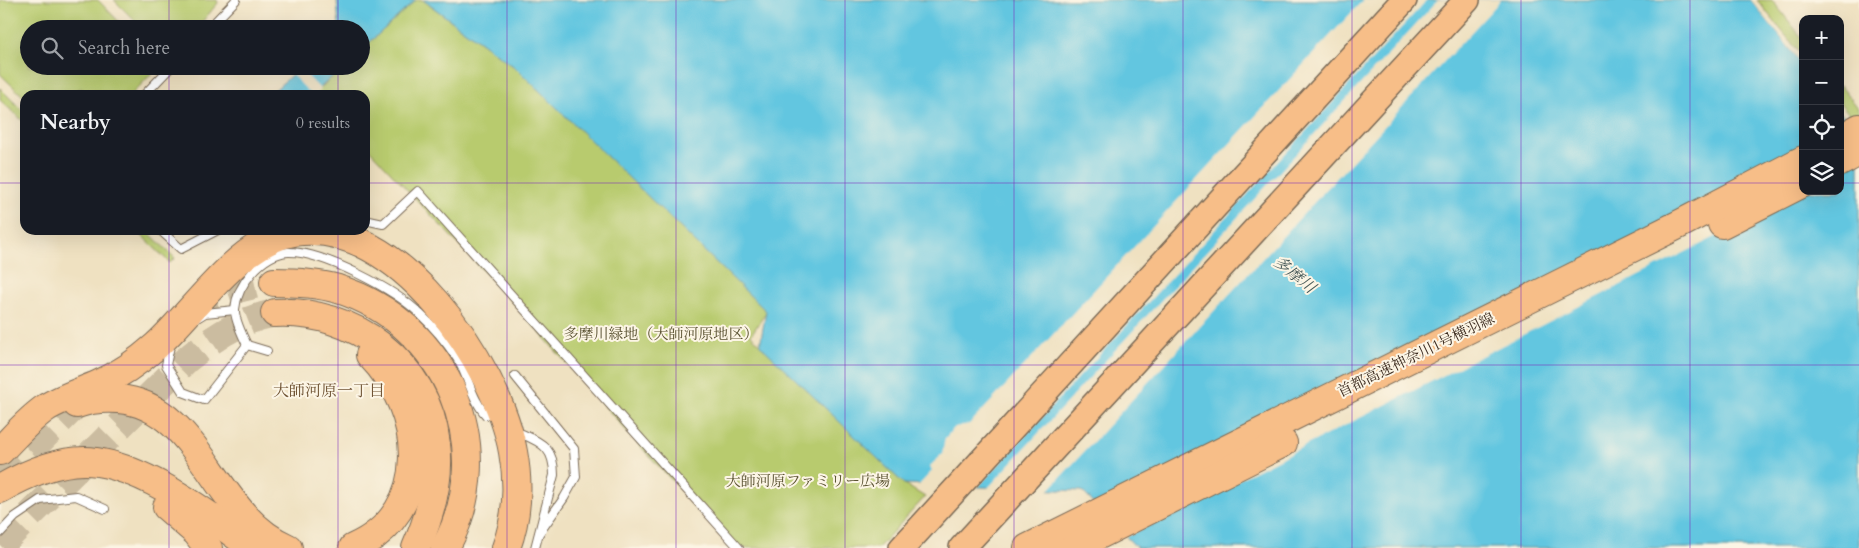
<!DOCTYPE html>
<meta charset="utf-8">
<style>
body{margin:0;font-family:Cardo,"Noto Serif JP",serif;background:#242831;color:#f1f3f6}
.controls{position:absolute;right:15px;top:15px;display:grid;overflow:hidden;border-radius:10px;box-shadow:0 5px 20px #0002}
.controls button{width:45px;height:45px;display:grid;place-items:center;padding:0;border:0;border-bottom:1px solid #363941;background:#171b24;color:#f1f3f6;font:25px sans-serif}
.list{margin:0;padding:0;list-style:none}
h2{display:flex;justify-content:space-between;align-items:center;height:65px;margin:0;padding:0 20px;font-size:21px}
h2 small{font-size:16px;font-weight:400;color:#9ea1a6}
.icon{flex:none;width:28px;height:28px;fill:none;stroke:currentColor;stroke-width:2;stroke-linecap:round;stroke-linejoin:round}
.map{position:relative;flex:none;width:1859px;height:548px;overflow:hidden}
.search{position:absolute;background:#171b24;box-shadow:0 5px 20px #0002;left:20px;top:20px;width:350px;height:55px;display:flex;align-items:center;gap:12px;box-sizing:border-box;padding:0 18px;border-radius:28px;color:#9ea1a6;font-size:19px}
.panel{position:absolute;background:#171b24;box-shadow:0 5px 20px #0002;left:20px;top:90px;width:350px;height:145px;border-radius:15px}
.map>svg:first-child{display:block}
.green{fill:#b8cb6e;stroke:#7a7a46}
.water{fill:#62c6e0;stroke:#4e787f}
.pier{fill:#efe1c1}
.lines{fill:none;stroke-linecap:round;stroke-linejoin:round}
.motorway-tunnel{stroke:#cbbca0;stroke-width:28;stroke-dasharray:28 14;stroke-linecap:butt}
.service-casing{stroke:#7a6a57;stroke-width:10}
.primary-casing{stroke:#7a6a57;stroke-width:28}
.motorway-casing{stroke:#7a6a57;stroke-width:30}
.service{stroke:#fff;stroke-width:8}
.primary{stroke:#f7be88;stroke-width:25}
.motorway{stroke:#f7be88;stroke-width:28}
.grid{fill:none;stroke:#7b2cbf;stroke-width:1;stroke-opacity:0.55}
.labels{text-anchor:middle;stroke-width:4;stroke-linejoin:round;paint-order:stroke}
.park-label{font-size:15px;fill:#5a5232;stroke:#fcf5e5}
.street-label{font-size:15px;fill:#3b2a1e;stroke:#fcf5e5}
.water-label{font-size:16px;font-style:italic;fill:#475958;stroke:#fcf5e5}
.neighbourhood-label{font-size:16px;fill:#705435;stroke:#fcf5e5}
</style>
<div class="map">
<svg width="1859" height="548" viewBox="0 0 1859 548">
<rect width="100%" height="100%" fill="#fcf5e5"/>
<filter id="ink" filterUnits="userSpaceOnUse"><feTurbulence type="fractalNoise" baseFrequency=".02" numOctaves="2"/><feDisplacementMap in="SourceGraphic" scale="10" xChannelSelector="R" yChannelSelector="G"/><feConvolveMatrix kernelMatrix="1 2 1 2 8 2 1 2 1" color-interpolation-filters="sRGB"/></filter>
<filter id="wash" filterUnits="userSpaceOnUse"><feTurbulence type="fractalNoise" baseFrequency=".0096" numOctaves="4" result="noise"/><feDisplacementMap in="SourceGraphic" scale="20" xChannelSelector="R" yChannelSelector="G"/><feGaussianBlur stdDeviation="1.12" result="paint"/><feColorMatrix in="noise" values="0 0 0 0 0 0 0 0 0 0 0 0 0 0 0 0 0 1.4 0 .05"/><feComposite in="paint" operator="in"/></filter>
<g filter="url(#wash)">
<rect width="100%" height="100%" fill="#efe1c1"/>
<!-- green -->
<g class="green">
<polygon points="0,0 98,0 126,29 29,29 29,66 159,66 131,95 89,95 81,88 63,95 25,95 25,98 0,74"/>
<polygon points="114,0 217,0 218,3 196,29 143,29"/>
<polygon points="416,0 423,0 516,68 767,311 751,335 904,484 925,497 878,548 735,548 639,445 510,299 365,145 365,95 318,95 316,92 344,66 361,66 361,50"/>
<polygon points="1757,0 1772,0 1803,39 1803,57"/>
<polygon points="1840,85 1859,109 1859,126 1840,103"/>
<polygon points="0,88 25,113 25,123 0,100"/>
<polygon points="136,230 146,230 175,258 170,263"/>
</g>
<!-- water -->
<g class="water">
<polygon points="337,0 416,0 361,50 361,29 339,29"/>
<polygon points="423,0 1751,0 1803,65 1803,191 1840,191 1840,112 1859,135 1859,548 1137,548 1082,491 904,484 760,345 766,311 516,68"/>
<polygon points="302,66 344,66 312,95 269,95"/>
</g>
<!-- pier -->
<g class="pier">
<polygon points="1363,0 1427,0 975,490 917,487 932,471 930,466 942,454 945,438 955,427 969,424 982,411"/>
<polygon points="1438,0 1501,0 1047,492 986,490"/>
<polygon points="1751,0 1755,0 1765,13 1803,61 1803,65"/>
<polygon points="298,66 321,90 316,95 312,95 290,73"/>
<polygon points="1796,196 1124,538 1092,506 1617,246"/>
</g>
</g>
<g filter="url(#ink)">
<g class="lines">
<!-- motorway-tunnel -->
<g class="motorway-tunnel">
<path d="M190 310C217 295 244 285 274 282"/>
<polyline points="0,480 93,388"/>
<path d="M0 545 185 361C213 338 239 320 275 313"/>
</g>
<defs>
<g id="service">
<polyline points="208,29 236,0"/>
<polyline points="144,95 172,66"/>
<polyline points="365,220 383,224 418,191 739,548"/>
<polyline points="160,230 181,249 218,230"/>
<polyline points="197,318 205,313 235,310"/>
<polyline points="247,345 267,351"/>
<path d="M170 346 166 365 183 392 204 400 247 345C243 336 234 319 235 309 237 285 262 254 288 252 322 251 396 290 420 314 433 326 447 343 457 358 468 375 472 400 486 415"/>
<polyline points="515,376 574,449 576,477 564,498 540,532"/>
<path d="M522 434C544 443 554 450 554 475L535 548"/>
<polyline points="0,533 15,517 40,500 76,496 105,509"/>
</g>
<g id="primary">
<polyline points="902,548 1404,0"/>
<polyline points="962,548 1467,0"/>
</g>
<g id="motorway">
<polyline points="1840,139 1859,128"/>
<polyline points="1840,162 1859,152"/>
<polyline points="1722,224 1803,183"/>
<path d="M274 282C296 282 317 283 338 289 447 323 500 448 445 548"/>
<path d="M275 313C354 309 427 363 436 444 441 480 430 516 416 548"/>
<path d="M77 404C90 399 104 398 118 399 201 405 213 517 288 548"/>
<path d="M0 451C15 436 29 419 47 407 64 397 81 392 99 384 119 375 139 361 156 346 196 310 238 241 294 232 396 215 498 365 513 452 519 484 517 518 506 548"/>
<path d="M0 489C28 473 64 457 97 462 149 470 212 516 252 548"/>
<polyline points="167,507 197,533 208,548"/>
<path d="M353 548C435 512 425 411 370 355"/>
<polyline points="1028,548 1678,225 1803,160"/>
<polyline points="1073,548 1283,443"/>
</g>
</defs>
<!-- service casing -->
<use href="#service" class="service-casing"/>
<!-- primary casing -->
<use href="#primary" class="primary-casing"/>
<!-- motorway casing -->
<use href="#motorway" class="motorway-casing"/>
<!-- service -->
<use href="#service" class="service"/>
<!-- primary -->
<use href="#primary" class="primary"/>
<!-- motorway -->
<use href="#motorway" class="motorway"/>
</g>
</g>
<!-- grid -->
<path class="grid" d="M169 0V29M338 0V29M507 0V548M676 0V548M845 0V548M1014 0V548M1183 0V548M1352 0V548M1521 0V548M1690 0V548M169 66V95M338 66V95M0 183H25M365 183H1803M1840 183H1859M169 230V548M338 230V548M0 365H1859"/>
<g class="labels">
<!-- park labels -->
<g class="park-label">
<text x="661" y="339">多摩川緑地（大師河原地区）</text>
<text x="808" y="486">大師河原ファミリー広場</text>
</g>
<!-- street labels -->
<g class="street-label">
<text transform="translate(1416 355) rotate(-26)" y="5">首都高速神奈川1号横羽線</text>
</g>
<!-- water labels -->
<g class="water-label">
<text transform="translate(1295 274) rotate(39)" y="6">多摩川</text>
</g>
<!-- neighbourhood labels -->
<g class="neighbourhood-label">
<text x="329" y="396">大師河原一丁目</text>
</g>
</g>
</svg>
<div class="controls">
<button>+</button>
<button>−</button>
<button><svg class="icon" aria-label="locate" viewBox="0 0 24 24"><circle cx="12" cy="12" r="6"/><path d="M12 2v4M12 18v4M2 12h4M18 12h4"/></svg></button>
<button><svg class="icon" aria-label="layers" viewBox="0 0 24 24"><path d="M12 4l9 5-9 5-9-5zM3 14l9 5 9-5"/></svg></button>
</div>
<div class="search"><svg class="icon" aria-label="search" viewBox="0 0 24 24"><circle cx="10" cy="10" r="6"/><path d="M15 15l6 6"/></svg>Search here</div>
<section class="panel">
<h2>Nearby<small>0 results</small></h2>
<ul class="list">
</ul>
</section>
</div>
